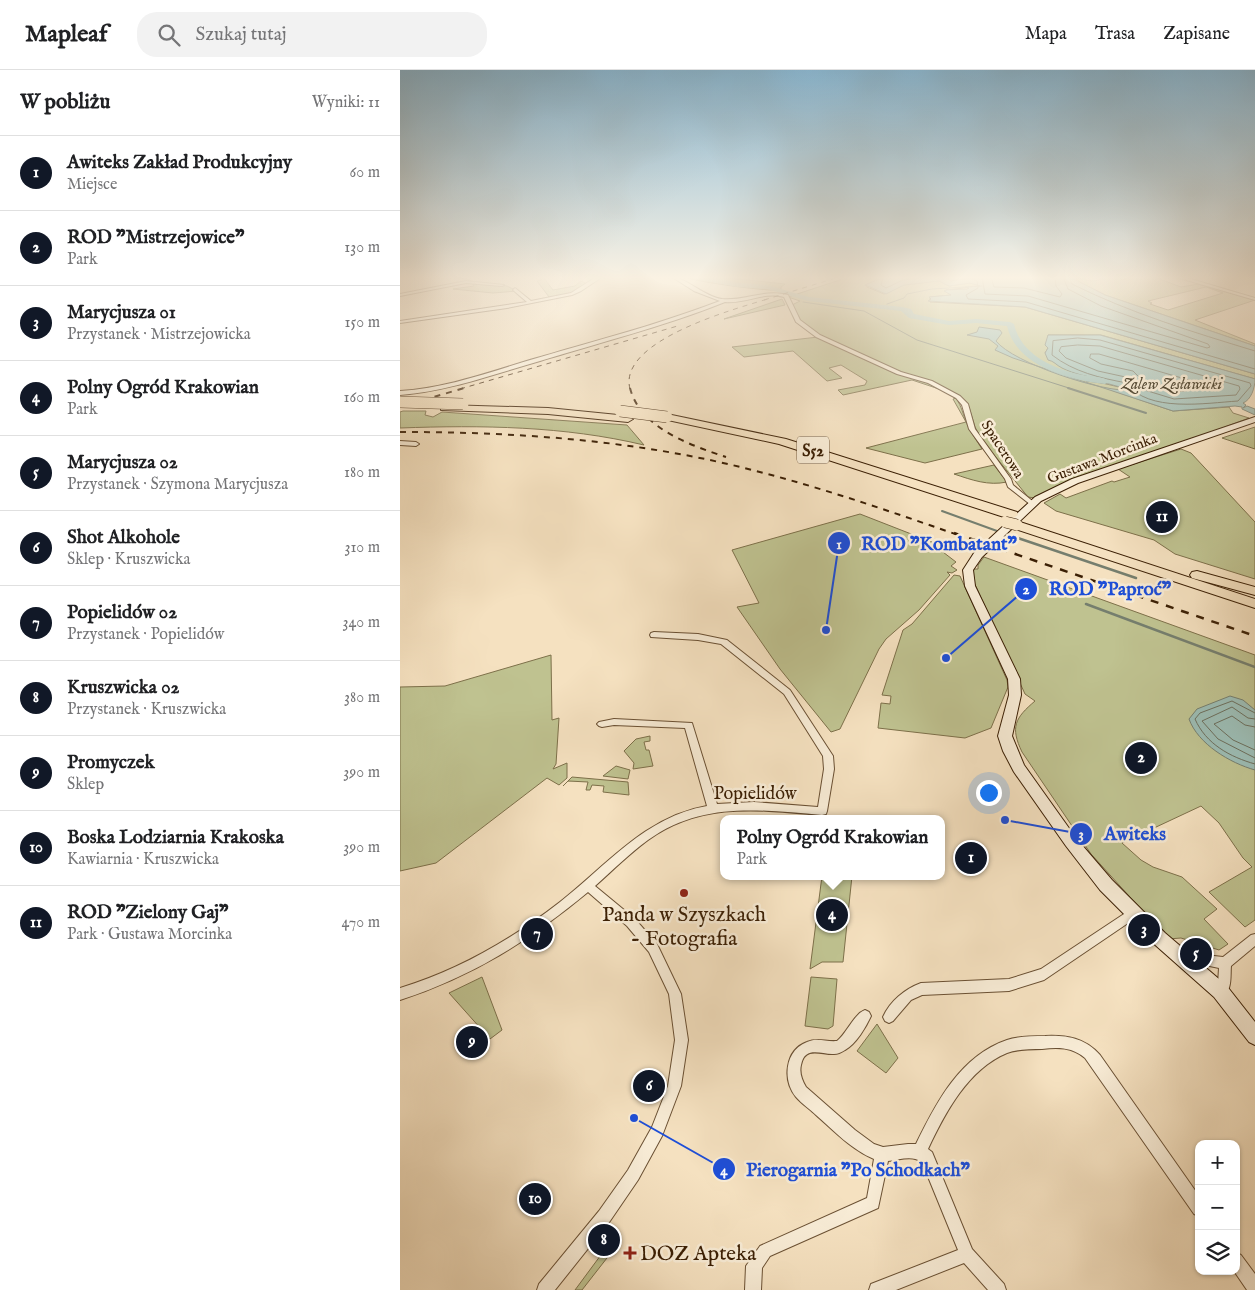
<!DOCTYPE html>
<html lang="pl">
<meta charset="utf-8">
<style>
body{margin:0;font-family:"IM FELL English",serif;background:#f2f2f2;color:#202124}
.controls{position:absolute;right:15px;bottom:15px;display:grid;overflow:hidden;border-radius:10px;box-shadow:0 1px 4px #0004}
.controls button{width:45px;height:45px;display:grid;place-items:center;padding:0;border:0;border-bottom:1px solid #e0e0e0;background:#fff;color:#202124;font:25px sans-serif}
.you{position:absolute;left:588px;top:722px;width:18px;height:18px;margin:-12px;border:4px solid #fff;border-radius:50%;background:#1a73e8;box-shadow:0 0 0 8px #1a73e833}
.badge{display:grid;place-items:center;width:32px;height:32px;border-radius:50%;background:#111827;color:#fff;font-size:16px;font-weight:700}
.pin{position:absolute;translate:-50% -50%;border:2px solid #fff;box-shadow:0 1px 5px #0006}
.popup{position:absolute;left:320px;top:745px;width:225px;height:65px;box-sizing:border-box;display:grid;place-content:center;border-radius:10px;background:#fff;filter:drop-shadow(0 1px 4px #0005);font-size:16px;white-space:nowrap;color:#757577}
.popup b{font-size:19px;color:#202124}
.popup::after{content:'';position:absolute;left:50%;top:100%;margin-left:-10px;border:10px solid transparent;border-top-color:#fff}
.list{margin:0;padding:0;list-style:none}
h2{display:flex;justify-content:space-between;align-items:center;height:65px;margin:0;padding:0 20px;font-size:21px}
h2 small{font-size:16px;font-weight:400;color:#757577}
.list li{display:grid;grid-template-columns:32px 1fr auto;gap:15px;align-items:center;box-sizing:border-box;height:75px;padding:0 20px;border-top:1px solid #e0e0e0}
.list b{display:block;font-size:19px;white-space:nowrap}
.list p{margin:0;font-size:16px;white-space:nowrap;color:#757577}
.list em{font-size:16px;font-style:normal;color:#757577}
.icon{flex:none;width:28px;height:28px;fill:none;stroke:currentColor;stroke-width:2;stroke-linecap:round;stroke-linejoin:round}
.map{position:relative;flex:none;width:855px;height:1220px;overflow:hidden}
header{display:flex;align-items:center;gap:30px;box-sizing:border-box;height:70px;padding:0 25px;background:#fff;border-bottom:1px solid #e0e0e0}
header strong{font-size:24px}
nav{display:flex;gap:28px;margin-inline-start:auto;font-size:18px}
.search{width:350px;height:45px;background:#f2f2f2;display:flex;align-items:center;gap:12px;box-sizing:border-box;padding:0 18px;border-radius:20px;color:#757577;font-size:19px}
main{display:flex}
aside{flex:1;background:#fff}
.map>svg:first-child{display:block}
.green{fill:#bfc290;stroke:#7d704a;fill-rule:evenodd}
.water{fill:#9cbdb5;stroke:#757e6e}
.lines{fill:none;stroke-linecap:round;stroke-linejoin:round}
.shore{stroke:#6c6e5c;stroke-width:1}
.stream-far2{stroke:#757e6e;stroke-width:1}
.stream-far1{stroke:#757e6e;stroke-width:2}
.stream{stroke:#757e6e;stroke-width:2.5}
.river{fill:#9cbdb5;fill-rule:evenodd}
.street-casing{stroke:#6a5033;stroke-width:2}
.secondary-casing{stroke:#3b1f04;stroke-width:2}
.highway-casing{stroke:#3b1f04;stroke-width:2}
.street{fill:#f8ecd6;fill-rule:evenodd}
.secondary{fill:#f8ecd6;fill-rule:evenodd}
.highway{fill:#f5e1c0;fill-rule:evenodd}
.rail-far2{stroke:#3b1f04;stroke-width:1;stroke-dasharray:5 5;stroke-linecap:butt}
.rail-far1{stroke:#3b1f04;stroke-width:2;stroke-dasharray:6 6;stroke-linecap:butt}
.rail{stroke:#3b1f04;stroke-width:2.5;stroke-dasharray:8 8;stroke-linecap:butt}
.highway-bridge-casing{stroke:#3b1f04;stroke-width:12;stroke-linecap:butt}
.highway-bridge{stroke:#f5e1c0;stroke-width:11}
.poi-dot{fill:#8f2418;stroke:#f8ecd6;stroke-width:2}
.labels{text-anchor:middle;stroke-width:5;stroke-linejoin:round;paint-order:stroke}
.far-street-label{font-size:15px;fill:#3b1f04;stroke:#f8ecd6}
.far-water-label{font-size:16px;font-style:italic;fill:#584e39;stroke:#f8ecd6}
.shield{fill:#f8ecd6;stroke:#745c43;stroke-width:1}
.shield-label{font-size:16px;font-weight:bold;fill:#3b1f04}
.street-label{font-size:18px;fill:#3b1f04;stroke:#f8ecd6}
.near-poi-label{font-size:21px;fill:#3b1f04;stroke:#f8ecd6}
.leader{fill:none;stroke:#1d4ed8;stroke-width:2}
.callout-dot{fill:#1d4ed8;stroke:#f8ecd6;stroke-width:2}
.mark-label{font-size:15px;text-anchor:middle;font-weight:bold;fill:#fff}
.callout-label{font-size:19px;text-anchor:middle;font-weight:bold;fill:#1d4ed8;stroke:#f8ecd6;stroke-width:5;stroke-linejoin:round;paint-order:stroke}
</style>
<header>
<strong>Mapleaf</strong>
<div class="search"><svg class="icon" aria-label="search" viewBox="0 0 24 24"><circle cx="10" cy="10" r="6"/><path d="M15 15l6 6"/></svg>Szukaj tutaj</div>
<nav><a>Mapa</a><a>Trasa</a><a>Zapisane</a></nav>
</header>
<main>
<aside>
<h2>W pobliżu<small>Wyniki: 11</small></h2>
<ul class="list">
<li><span class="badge">1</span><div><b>Awiteks Zakład Produkcyjny</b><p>Miejsce</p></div><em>60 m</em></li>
<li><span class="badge">2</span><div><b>ROD &quot;Mistrzejowice&quot;</b><p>Park</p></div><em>130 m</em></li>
<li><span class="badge">3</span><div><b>Marycjusza 01</b><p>Przystanek · Mistrzejowicka</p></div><em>150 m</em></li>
<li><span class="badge">4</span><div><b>Polny Ogród Krakowian</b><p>Park</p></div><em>160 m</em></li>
<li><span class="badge">5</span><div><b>Marycjusza 02</b><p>Przystanek · Szymona Marycjusza</p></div><em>180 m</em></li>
<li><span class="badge">6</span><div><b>Shot Alkohole</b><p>Sklep · Kruszwicka</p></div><em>310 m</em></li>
<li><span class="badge">7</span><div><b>Popielidów 02</b><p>Przystanek · Popielidów</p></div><em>340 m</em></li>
<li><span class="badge">8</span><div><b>Kruszwicka 02</b><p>Przystanek · Kruszwicka</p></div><em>380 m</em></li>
<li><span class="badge">9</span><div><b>Promyczek</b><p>Sklep</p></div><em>390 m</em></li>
<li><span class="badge">10</span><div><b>Boska Lodziarnia Krakoska</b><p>Kawiarnia · Kruszwicka</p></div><em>390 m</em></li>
<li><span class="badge">11</span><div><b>ROD &quot;Zielony Gaj&quot;</b><p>Park · Gustawa Morcinka</p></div><em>470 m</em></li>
</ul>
</aside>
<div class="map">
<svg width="855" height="1220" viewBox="0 0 855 1220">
<rect width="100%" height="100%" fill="#f5e1c0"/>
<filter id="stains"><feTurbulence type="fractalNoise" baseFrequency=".004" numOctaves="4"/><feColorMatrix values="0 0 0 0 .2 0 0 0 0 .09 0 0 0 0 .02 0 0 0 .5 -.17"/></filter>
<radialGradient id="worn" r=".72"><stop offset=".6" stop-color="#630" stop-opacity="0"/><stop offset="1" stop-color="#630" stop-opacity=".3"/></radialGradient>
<!-- green -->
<g class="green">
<path d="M138 207H143L153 220 175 216 181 211 185 213C180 225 160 226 149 227L137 211 142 210Z"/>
<path d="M286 207H320L385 214 381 217V220C373 222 294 212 286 207Z"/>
<path d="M449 207H484L467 214V217L484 224 504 215 539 211 549 216 570 213 582 216 546 220 545 221 552 225 530 227V232L625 237 855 304V309L701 265H648V278L645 283C661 300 679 306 702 309L689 310 732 320H711L773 341 829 337 833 343 849 348 635 428 628 427 582 370 575 357 569 337 560 326 531 311 500 302 421 267 400 252 392 235 400 231 388 227Z"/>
<path d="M670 207C686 207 684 214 704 209L701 207H754L781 217 798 214 855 230 795 250 855 274V276L705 225ZM806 217 823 223 768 240 750 234 752 233 748 231Z"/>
<polygon points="72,212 107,216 117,221 93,223 53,219 74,216"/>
<polygon points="382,229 385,235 324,249"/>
<polygon points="418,267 471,291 529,312 542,320 512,310 443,325 438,320 465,315 467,311 441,295 429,298 442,308 427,311 393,281 344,287 332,277"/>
<path d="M556 328C562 337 563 345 567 354 571 363 577 371 582 379L525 393 466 378 566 352 553 329Z"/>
<path d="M3 341H26L25 345 33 347 42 342 227 355 244 375C164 356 82 355 0 358V342Z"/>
<polygon points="855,357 855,379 822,368"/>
<polygon points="781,379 791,383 855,452 855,509 775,484 754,470 656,441 644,433 660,424 666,428 712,411 714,412 730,407 718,399"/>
<path d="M594 395 607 412C588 416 572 410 554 404Z"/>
<polygon points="460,444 542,476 539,479 556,492 551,496 557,500 552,503 547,502 550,505 519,540 486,569 479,579 440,659 431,662 380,599 337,537 359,533 332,480"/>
<path d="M584 487 855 585V850L845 857 809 822 852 797 843 788 819 753 801 736 722 773 741 790 753 797 782 807 817 839 804 849 828 874 819 880 781 868 768 869 691 784 622 682C610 657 615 648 635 631L625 624 572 508 574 499H578V495Z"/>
<polygon points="554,505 560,506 607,610 608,617 591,658 565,668 478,658 481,633 490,634 491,626 482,625 503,560 512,554"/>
<polygon points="151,585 152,650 159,648 156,694 153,699 167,693 167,708 159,715 147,708 36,793 0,801 0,617 45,616"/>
<polygon points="250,666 250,671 244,672 246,680 249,680 253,696 233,699 234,693 224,681 236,669"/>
<polygon points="216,696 230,700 228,709 203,706"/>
<polygon points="172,707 228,712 229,725 203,722 204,716 192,715 190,720 186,720 188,712 168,711 163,716"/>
<polygon points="422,806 452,806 443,892 422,892 410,899"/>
<polygon points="82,907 102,960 90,969 49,923"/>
<polygon points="411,907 437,909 433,956 428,959 405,956"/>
<polygon points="477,954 498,988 486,1003 457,981"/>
<polygon points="209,1174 214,1179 182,1220 175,1220"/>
</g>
<!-- water -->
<g class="water">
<polygon points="484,207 670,207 705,225 855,276 855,304 625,237 528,231 531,229 529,227 551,225 544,221 546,220 567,219 569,218 565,217 580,216 570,213 549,216 539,211 504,215 486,224 465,215"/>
<path d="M579 257 600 260 602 263 596 271C613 293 704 323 731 320L709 314 686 311 701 309C688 307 674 304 662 298 656 295 654 291 648 290L645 283 648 278 645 275 648 265H700L852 308 855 309C855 318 851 330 843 333L846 335 843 338 847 336 855 339V345L842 339V337L835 336 773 341 613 288 595 280 598 276 589 269 567 265 577 262Z"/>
<path d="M830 626 843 630 855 640V700C830 693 798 674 789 649L797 639Z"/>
</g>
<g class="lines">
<!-- shore -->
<g class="shore">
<polyline points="483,207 481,215 486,218 503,210 530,207"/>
<polyline points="545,207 551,211 570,208 577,211 578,218 566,225 568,229 626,232 855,299"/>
<polyline points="582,207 585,224 628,226 807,278 810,277 808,274 701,236 668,219 663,207"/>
<polyline points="591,207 594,217 624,218 660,227 662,224 656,216 655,207"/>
<path d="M669 207 672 214C730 243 793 262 855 281"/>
<path d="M678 268 700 270 850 313 851 316 838 331C806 333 747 343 727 313 700 308 674 302 652 285L653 271Z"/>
<polygon points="678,275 700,276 839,316 840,319 836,325 774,329 738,318 730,308 698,301 666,288 659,281 661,277"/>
<polygon points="691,284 699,284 806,315 808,318 775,322 744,312 733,301 701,294 690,288"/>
<path d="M855 643 832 631 800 643 795 649C806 674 830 687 855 694"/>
<polyline points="855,649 848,648 832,637 802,651 818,669 855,688"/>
<polyline points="855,657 845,655 832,646 814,654 833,670 855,680"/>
</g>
<!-- stream-far2 -->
<g class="stream-far2">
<polyline points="403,232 464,241 517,270 672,319"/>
<polyline points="487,234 504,228 507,224 532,219 582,216"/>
</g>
<!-- stream-far1 -->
<g class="stream-far1">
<polyline points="668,318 746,343"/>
<polyline points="542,441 597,461"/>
<polyline points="606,464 608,465"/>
</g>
<!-- stream -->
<g class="stream">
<polyline points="606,464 736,508"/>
<polyline points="686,534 855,597"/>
</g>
<!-- river -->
<path class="river" d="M289 207H316L337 213 367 215 409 227 502 237 511 239 514 244 549 251 576 249 610 252 614 254C621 285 654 299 683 305 691 307 703 306 709 311L705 314C669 310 616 296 607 256L576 253 549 255 509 248 501 241 408 231 367 219 337 217Z"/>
<defs>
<g id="street">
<polygon points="196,207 202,207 181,221 172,225 107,238 0,253 0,251 127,232 113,220 115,218 131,231 171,223"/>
<path d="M272 207C285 207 305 227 322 229 346 231 363 219 388 225L400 250 420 265 501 302 532 311 560 326 568 334 575 359 611 409 613 415 636 434 633 436 631 435 608 417 605 409 569 359 562 335 556 328 528 313 497 304 416 267 396 252 384 227C364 221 346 234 325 232 265 256 202 272 140 291 94 304 49 321 0 325V321C48 318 92 301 137 288 198 270 260 254 320 231L294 221Z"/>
<polygon points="776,207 784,207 855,228 855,230"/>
<polygon points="66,211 104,215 102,216 66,213 0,226 0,224"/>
<polygon points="0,371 16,372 19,374 16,376 0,375"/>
<path d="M254 562 298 564 327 570 390 620 433 686 434 699 427 741 426 744 422 745C360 740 302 731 248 770 229 784 213 800 195 816L235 849 257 874 281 924 288 970 281 1016 262 1066 238 1110 210 1151 155 1220H137L139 1214 199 1141 228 1100 252 1057 268 1016 275 970 269 924 249 882 227 856 188 822C129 871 73 906 0 930V918C59 900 111 870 160 832 206 796 246 746 307 736L285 658 214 655 202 657 199 656 197 654 199 652 214 649 292 653 317 734 354 732 418 737 424 699 423 686 384 624 321 574 298 570 251 567 250 565 251 563Z"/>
<path d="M733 838 737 839 739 843 737 847 644 910 609 921 522 925 511 930 493 951 489 953 485 951 483 947C490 931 505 919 521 913L609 909 641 899Z"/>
<path d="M855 864V876L831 896C830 907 833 922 820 927L816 925 814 921 818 914 819 898 805 895 791 899 787 898 785 894 787 890 805 885 823 887 851 865Z"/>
<path d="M465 940 469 942 471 946C466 957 456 974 445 980 442 982 438 984 434 984 422 985 405 975 401 995 399 1003 402 1010 406 1017L455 1060 474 1074 483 1077 508 1074H516C536 1033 560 986 607 970 619 966 632 966 645 966 667 965 685 968 700 985L799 1126V1146L794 1144 685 988C672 977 658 977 642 979 630 979 618 979 607 983 568 999 545 1043 528 1079L532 1082 572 1179 604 1214 606 1220H588L564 1193 496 1220H469L471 1214 558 1180 522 1092C511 1085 500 1090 488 1091L478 1138 370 1186 362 1198 361 1220H345L346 1196 360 1176 467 1128 474 1089C452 1080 434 1061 416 1045 410 1039 402 1034 396 1027 382 1010 385 980 407 972 418 967 425 972 437 971 447 963 454 944 465 940Z"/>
<polygon points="836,1182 841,1185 855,1204 855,1220 847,1220 834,1201 836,1201"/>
</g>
<polygon id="secondary" points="855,347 855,352 678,413 641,431 582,487 573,500 575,516 620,609 621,625 612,666 624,695 676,768 712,810 765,863 826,915 855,952 855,975 849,972 814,927 753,873 700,820 666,776 614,702 603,681 598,666 609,625 608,609 565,516 563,500 574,483 635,427 672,409"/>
<g id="highway">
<polygon points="45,335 148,338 228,346 233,349 228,352 148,344 41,340 41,336"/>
<polygon points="267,344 386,369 617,442 618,445 612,449 607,448 379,374 263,349 262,347"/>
<polygon points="617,451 855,529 855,538 612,458 611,455"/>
<polygon points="797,501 855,517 855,525 792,508 790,505 792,502"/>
</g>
</defs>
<!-- street casing -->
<use href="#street" class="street-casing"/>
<!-- secondary casing -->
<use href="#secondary" class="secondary-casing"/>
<!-- highway casing -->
<use href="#highway" class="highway-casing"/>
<!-- street -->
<use href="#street" class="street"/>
<!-- secondary -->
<use href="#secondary" class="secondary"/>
<!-- highway -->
<use href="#highway" class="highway"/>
<!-- rail-far2 -->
<g class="rail-far2">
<polyline points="364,230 439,207"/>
<polyline points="60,319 281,255"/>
<path d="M230 319C217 270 338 238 371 228"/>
</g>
<!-- rail-far1 -->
<g class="rail-far1">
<path d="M230 318C240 358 290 375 326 387"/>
<polyline points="0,337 64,318"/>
<path d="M0 362C102 362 204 368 305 389 391 407 475 436 558 465"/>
</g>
<!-- rail -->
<polyline class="rail" points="554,463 855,566"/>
<defs>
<g id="highway-bridge">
<polyline points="0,332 63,334"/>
<polyline points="220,341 267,347"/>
<polyline points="605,452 617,455"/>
</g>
</defs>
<!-- highway-bridge casing -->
<use href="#highway-bridge" class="highway-bridge-casing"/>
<!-- highway-bridge -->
<use href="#highway-bridge" class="highway-bridge"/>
</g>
<!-- sky -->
<linearGradient id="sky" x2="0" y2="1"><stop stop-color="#89b8d4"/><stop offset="0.55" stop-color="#faf2e3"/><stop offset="1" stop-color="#faf2e3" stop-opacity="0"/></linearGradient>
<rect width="855" height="378" fill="url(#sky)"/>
<!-- markers -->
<g class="poi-dot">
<circle cx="284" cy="823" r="5"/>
<path d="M227.5 1175.5h5v5h5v5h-5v5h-5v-5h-5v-5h5z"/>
</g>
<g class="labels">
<!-- far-street labels -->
<g class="far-street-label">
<text transform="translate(603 379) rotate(57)" y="5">Spacerowa</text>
<text transform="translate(702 388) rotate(-21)" y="5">Gustawa Morcinka</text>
</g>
<!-- far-water labels -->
<g class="far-water-label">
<text x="772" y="319">Zalew Zesławicki</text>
</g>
<!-- shield labels -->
<rect class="shield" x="397" y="366.5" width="32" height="27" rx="4"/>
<g class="shield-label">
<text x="413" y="386">S52</text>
</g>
<!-- street labels -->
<g class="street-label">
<text x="355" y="729">Popielidów</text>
</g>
<!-- near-poi labels -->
<g class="near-poi-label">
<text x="284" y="851">Panda w Szyszkach<tspan x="284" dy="24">- Fotografia</tspan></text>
<text x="240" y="1190" text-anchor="start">DOZ Apteka</text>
</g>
</g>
<!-- callouts -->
<path class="leader" d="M426 560L439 473M546 588L626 519M605 750L681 764M234 1048L324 1099"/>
<g class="callout-dot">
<circle cx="426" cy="560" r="5"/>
<circle cx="546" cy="588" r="5"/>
<circle cx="605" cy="750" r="5"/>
<circle cx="234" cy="1048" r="5"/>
<circle cx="439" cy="473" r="12"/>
<circle cx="626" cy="519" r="12"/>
<circle cx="681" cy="764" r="12"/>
<circle cx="324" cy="1099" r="12"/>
</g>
<g class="mark-label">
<text x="439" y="479">1</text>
<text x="626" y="524">2</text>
<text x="681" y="769">3</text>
<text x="324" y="1105">4</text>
</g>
<g class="callout-label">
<text x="539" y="480">ROD "Kombatant"</text>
<text x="710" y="525">ROD "Paproć"</text>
<text x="735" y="770">Awiteks</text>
<text x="458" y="1106">Pierogarnia "Po Schodkach"</text>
</g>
<rect width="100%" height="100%" filter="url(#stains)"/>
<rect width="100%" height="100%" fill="url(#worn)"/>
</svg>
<div class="controls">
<button>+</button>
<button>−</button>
<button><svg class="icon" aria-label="layers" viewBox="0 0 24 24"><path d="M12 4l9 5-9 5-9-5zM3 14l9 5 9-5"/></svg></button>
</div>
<div class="you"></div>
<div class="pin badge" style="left:571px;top:788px">1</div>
<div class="pin badge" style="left:741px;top:688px">2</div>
<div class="pin badge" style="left:744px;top:860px">3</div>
<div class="pin badge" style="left:432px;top:845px">4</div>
<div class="popup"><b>Polny Ogród Krakowian</b>Park</div>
<div class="pin badge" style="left:796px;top:884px">5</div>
<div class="pin badge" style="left:249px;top:1016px">6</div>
<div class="pin badge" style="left:137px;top:864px">7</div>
<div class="pin badge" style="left:204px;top:1170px">8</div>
<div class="pin badge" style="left:72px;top:972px">9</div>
<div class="pin badge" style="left:135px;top:1129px">10</div>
<div class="pin badge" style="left:762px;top:447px">11</div>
</div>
</main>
